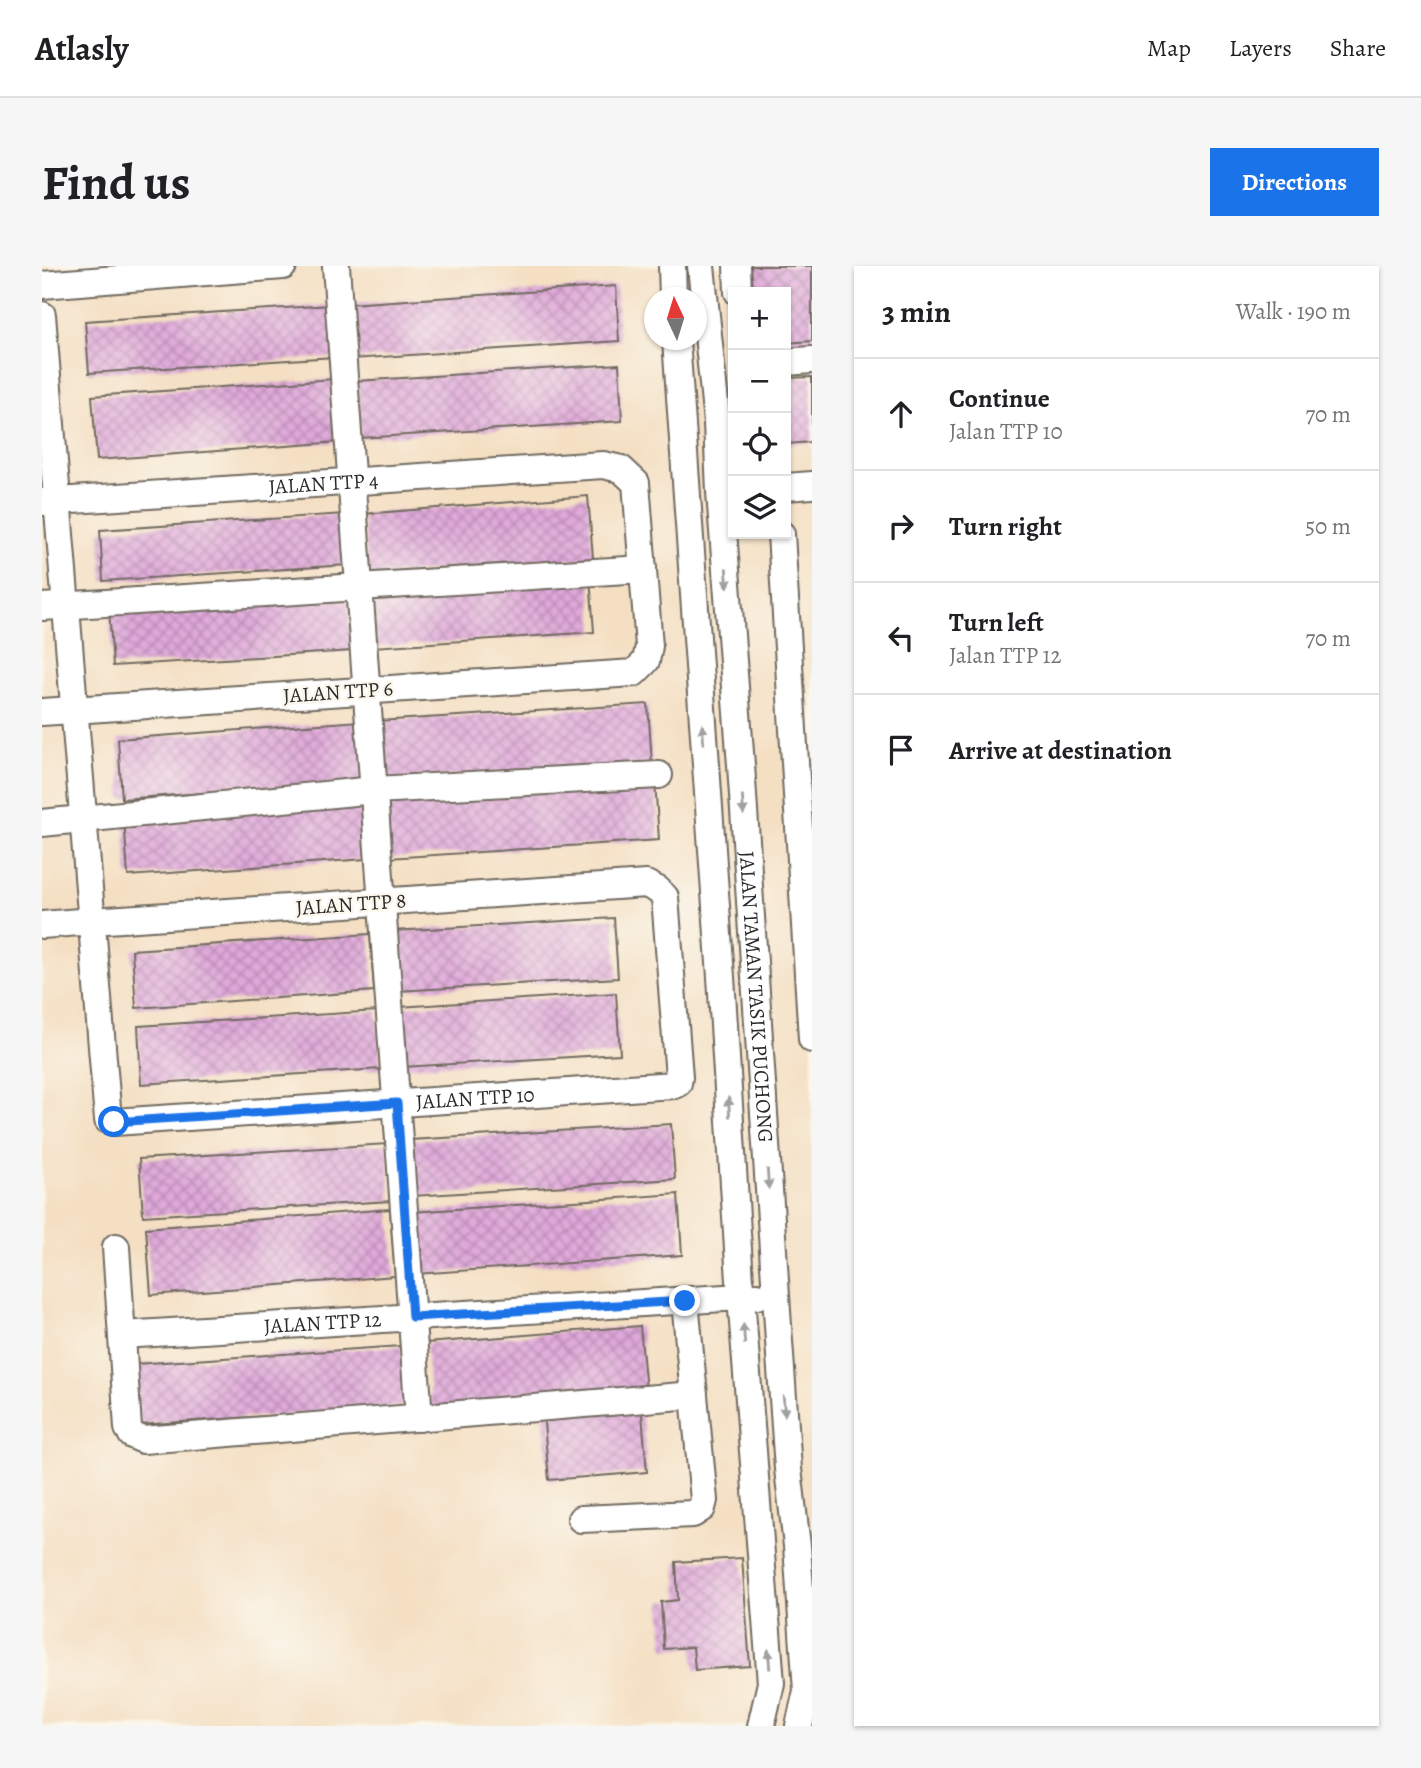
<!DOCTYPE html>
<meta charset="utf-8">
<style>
body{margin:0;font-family:Alegreya,serif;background:#f6f6f6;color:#202124}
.controls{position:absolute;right:21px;top:21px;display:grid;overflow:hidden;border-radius:0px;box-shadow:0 2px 5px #0004}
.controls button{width:63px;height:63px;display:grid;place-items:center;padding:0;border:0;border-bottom:2px solid #e0e0e0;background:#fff;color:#202124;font:35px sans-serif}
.compass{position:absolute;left:602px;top:21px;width:63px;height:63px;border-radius:50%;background:#fff;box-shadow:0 2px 5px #0004;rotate:356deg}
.stop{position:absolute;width:21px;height:21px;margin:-16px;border:5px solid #1a73e8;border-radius:50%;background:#fff}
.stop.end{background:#1a73e8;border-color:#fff;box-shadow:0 2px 7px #0008}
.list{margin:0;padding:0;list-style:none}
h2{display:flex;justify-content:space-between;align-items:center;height:91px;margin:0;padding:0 28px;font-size:30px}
h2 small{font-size:23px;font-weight:400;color:#757577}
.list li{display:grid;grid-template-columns:46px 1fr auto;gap:21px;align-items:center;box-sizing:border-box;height:112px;padding:0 28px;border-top:2px solid #e0e0e0}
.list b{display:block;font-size:26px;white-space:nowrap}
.list p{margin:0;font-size:23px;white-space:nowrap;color:#757577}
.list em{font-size:23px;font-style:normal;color:#757577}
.icon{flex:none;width:38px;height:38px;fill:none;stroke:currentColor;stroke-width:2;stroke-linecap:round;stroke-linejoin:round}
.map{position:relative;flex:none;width:770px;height:1460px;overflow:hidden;border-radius:0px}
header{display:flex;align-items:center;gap:42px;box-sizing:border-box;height:98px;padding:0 35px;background:#fff;border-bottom:2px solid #e0e0e0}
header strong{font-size:33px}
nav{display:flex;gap:38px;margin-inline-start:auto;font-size:24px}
.intro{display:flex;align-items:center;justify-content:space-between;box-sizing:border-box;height:168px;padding:0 42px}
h1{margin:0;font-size:49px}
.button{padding:18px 32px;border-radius:0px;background:#1a73e8;color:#fff;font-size:24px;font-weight:700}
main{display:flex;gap:42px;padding:0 42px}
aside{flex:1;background:#fff;border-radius:0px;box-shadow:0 2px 5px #0004}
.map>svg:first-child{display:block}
.building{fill:url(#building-cross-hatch)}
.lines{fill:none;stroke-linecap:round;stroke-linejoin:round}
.minor-casing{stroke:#716a60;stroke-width:30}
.minor{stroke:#fff;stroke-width:26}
.oneway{fill:#a0a0a0}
.route{stroke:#1a73e8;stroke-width:9}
.labels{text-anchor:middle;stroke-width:5;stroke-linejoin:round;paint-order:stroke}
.street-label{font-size:21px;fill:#2b2b2b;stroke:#fbf7ec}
</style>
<header>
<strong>Atlasly</strong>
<nav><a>Map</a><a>Layers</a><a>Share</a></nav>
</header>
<div class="intro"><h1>Find us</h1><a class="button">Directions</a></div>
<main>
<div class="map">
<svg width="770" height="1460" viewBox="0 0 770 1460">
<defs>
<pattern id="building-cross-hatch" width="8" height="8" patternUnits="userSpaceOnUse" patternTransform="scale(1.75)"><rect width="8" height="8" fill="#e0a9da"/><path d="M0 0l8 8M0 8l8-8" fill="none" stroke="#b68ab1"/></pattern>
</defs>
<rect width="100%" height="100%" fill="#fbf7ec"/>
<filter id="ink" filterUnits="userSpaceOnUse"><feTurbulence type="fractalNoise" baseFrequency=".0143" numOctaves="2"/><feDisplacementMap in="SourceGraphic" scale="14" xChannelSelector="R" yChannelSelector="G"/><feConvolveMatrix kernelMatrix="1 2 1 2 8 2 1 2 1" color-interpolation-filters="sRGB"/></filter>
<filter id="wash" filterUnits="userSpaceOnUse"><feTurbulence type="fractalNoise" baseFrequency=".00686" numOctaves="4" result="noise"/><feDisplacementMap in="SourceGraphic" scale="28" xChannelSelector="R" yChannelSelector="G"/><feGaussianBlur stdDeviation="1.57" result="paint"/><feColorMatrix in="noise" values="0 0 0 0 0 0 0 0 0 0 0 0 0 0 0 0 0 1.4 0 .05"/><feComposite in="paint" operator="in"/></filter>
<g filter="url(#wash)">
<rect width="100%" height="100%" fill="#f4dfc3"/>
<g id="blocks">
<!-- building -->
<g class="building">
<polygon points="709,0 770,0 770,75 744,77 744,26 711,26"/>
<polygon points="574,20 577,75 310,93 307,38"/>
<polygon points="289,39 292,91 47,107 43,55"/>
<polygon points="577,98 580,155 319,172 315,115"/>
<polygon points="770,111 770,176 744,178 744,112"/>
<polygon points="292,113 297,176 55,194 50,130"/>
<polygon points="546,230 551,292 326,310 321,248"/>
<polygon points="302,248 305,299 61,315 58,264"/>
<polygon points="548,311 552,366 331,381 328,326"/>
<polygon points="307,328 310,385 71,400 67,343"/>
<polygon points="606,438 610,498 339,514 336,455"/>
<polygon points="318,455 322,515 80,533 76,473"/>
<polygon points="613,515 617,574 347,592 343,532"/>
<polygon points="320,535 324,593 86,610 82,552"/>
<polygon points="572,652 576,712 355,725 351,665"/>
<polygon points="328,668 332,725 94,742 90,684"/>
<polygon points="574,727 578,788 361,801 357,741"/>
<polygon points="335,745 339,803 99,818 96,760"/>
<polygon points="629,858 633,913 371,930 368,874"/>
<polygon points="346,878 349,935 101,950 97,893"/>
<polygon points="636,928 640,989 374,1008 370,946"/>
<polygon points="348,943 353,1010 109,1029 104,962"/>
<polygon points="598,1060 604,1125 389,1143 384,1077"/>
<polygon points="359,1080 364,1140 97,1159 93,1098"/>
<polygon points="599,1137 605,1206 507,1214 501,1145"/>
<polygon points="700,1292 708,1400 653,1404 651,1381 622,1383 619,1336 636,1334 634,1296"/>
</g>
</g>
</g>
<g filter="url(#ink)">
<use href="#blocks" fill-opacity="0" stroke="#716a60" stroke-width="2"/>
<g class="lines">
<defs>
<g id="minor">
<polyline points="294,0 377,1152"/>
<polyline points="630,0 631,32"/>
<path id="s1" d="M659 0 675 157 678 226 699 499 737 1075 746 1203 755 1280 765 1425 757 1460"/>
<polyline points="695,0 696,26"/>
<polyline points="0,19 241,0"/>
<path id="s2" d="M0 49 66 854 72 856 632 819 636 817 637 811 623 631 616 624 604 618 50 655 0 659"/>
<polyline points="634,74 679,711 699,1031 729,1417 719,1460"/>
<polyline points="744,96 770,94"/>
<polyline points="744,221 770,219"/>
<path id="s3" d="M0 236 561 199 579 203 594 217 607 380 604 395 592 407 0 446"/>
<polyline points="739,268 770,773"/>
<polyline points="0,341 601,303"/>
<polyline points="0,557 332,524 617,509"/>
<polyline points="74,981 86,1162 90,1169 101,1174 652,1129"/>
<path id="s4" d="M80 1069 715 1030"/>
<polyline points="539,1253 651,1248 660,1242 662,1234 643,1035"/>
</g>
</defs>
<!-- minor casing -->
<use href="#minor" class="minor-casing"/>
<!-- minor -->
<use href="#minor" class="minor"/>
</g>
<!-- one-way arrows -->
<defs><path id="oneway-solid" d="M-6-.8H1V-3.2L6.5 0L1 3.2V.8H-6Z" transform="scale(1.75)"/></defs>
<g class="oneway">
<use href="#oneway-solid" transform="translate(685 312) rotate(86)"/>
<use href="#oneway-solid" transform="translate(661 468) rotate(-94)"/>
<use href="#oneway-solid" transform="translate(701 539) rotate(86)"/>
<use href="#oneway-solid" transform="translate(687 841) rotate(-94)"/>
<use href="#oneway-solid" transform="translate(726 913) rotate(86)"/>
<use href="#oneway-solid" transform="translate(702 1068) rotate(-94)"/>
<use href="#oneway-solid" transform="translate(742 1140) rotate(86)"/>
<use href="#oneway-solid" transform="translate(727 1393) rotate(-94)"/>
</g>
</g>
<g class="lines" filter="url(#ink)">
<!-- route -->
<polyline class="route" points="72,856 355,837 370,1051 643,1035"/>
</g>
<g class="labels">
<!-- street labels -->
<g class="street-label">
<text dy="7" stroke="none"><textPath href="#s3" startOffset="282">JALAN TTP 4</textPath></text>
<text transform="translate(296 426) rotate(-4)" y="7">JALAN TTP 6</text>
<text transform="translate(309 638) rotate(-4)" y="7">JALAN TTP 8</text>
<text dy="7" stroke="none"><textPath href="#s1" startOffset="733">JALAN TAMAN TASIK PUCHONG</textPath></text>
<text dy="7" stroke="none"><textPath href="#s2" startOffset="1176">JALAN TTP 10</textPath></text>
<text dy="7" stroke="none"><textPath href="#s4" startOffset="201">JALAN TTP 12</textPath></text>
</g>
</g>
</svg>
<div class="controls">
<button>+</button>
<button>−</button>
<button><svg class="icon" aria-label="locate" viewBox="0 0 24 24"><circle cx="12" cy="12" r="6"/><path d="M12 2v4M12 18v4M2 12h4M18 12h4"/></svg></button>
<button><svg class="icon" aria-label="layers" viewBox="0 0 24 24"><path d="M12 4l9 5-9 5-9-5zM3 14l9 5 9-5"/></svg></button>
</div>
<svg class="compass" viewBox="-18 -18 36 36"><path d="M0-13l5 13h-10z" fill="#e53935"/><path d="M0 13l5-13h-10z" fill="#757577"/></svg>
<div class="stop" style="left:72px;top:856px"></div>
<div class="stop end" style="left:643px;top:1035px"></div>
</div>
<aside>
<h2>3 min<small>Walk · 190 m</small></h2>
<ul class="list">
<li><svg class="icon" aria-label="ahead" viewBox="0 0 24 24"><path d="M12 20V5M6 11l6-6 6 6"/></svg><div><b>Continue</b><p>Jalan TTP 10</p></div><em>70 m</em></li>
<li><svg class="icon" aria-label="right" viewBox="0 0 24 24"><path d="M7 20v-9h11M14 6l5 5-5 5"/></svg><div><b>Turn right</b></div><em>50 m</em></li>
<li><svg class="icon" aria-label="left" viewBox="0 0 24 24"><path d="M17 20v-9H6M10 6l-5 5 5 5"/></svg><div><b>Turn left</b><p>Jalan TTP 12</p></div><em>70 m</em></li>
<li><svg class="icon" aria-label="arrive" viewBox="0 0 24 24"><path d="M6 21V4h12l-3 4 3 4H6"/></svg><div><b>Arrive at destination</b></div></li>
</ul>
</aside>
</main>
